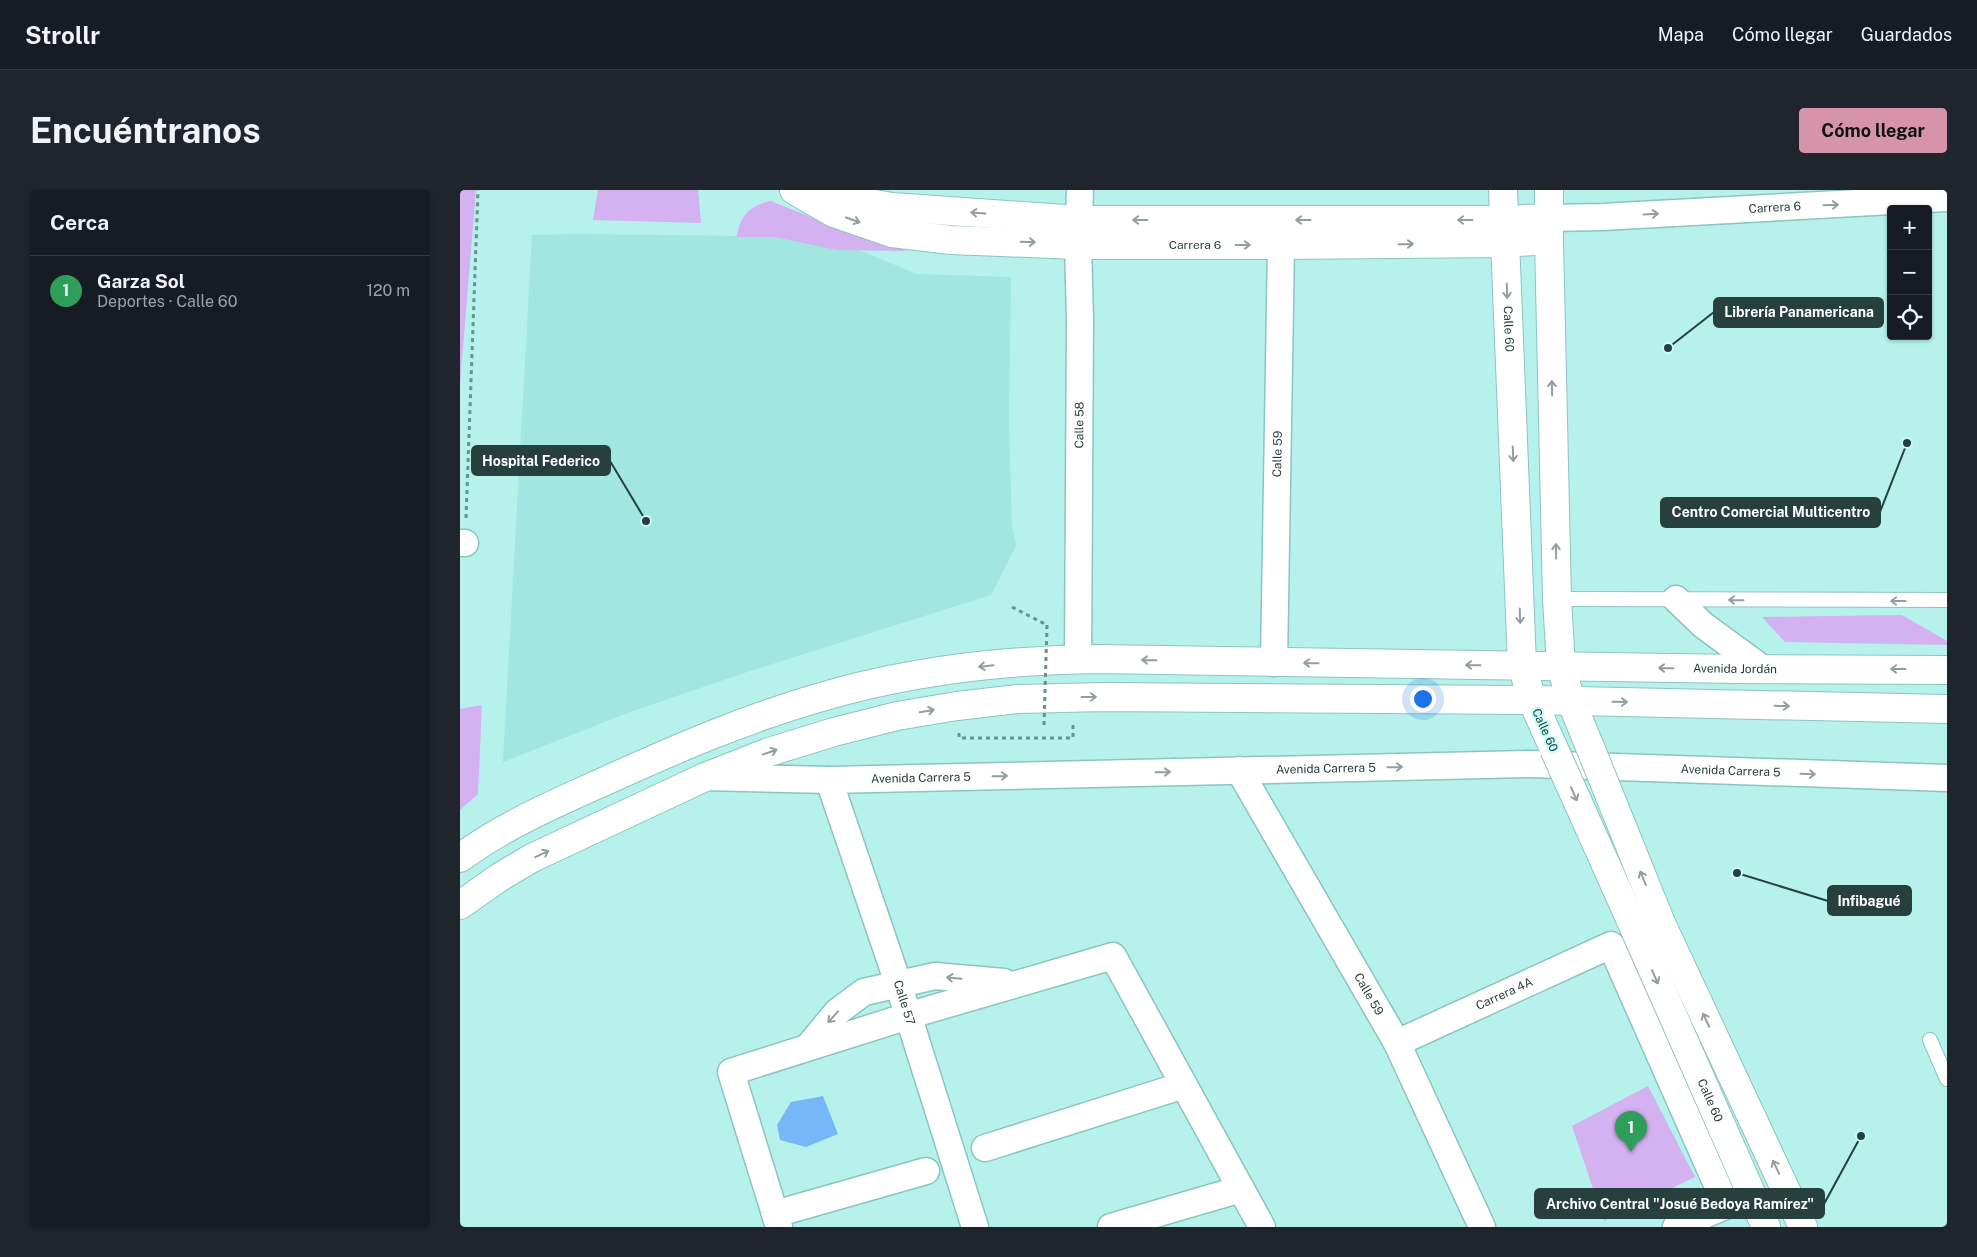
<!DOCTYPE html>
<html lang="es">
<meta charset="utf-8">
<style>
body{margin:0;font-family:"Public Sans",sans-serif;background:#20242c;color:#f1f3f6}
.controls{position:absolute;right:15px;top:15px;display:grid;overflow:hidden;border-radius:5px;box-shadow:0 1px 4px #0004}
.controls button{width:45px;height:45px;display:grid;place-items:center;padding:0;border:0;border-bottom:1px solid #363941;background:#171b24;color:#f1f3f6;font:25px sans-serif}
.you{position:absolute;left:962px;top:508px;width:18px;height:18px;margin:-12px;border:4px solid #fff;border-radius:50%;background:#1a73e8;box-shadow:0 0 0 8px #1a73e833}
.badge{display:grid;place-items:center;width:32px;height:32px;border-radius:50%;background:#d594aa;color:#fff;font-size:16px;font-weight:700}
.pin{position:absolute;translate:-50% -41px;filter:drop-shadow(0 1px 2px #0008)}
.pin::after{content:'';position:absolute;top:26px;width:18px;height:15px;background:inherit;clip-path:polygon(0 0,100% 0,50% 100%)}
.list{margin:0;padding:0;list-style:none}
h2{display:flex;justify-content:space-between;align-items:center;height:65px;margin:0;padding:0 20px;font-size:21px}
h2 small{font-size:16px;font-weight:400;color:#9ea1a6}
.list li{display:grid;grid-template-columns:32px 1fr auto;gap:15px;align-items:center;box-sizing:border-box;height:70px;padding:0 20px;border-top:1px solid #363941}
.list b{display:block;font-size:19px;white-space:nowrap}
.list p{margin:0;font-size:16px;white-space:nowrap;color:#9ea1a6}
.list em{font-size:16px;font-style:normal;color:#9ea1a6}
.icon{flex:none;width:28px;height:28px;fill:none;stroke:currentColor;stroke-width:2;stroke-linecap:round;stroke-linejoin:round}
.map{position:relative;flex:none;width:1487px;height:1037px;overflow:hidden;border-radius:5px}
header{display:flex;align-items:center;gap:30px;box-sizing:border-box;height:70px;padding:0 25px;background:#171b24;border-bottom:1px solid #363941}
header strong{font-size:24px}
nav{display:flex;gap:28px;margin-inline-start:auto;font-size:18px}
.intro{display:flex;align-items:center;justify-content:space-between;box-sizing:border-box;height:120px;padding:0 30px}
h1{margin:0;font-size:35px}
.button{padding:12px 22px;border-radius:5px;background:#d594aa;color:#111;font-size:18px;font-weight:700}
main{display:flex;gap:30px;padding:0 30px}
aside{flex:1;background:#171b24;border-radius:5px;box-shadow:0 1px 4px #0004}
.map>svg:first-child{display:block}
.built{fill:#a1e6e1}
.green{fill:#d4b1f1}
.water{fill:#76b7f8}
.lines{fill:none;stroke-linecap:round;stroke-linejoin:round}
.service-casing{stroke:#8bc5c0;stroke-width:16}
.minor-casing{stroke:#8bc5c0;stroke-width:29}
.tertiary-casing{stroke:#8bc5c0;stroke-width:30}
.secondary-casing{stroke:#8bc5c0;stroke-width:30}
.primary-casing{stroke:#8bc5c0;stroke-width:30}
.path{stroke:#69918e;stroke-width:3;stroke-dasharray:4 4;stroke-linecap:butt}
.service{stroke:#fff;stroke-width:14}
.minor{stroke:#fff;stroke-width:26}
.tertiary{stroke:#fff;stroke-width:28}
.secondary{stroke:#fff;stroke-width:28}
.primary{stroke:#fff;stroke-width:28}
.secondary-bridge-casing{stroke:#8bc5c0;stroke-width:30;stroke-linecap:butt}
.path-bridge{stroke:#69918e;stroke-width:3;stroke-dasharray:4 4;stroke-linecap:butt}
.secondary-bridge{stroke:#fff;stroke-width:28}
.oneway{stroke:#939f9e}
.labels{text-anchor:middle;stroke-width:4;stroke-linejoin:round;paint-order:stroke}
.street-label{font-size:12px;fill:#273f3d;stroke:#c3fef9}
.leader{fill:none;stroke:#273f3d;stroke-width:2}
.callout-dot{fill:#273f3d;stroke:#c3fef9;stroke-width:2}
.callout{fill:#273f3d;stroke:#273f3d;stroke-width:2}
.callout-label{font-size:14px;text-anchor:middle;font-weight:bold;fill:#fff}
</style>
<header>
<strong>Strollr</strong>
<nav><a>Mapa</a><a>Cómo llegar</a><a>Guardados</a></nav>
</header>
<div class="intro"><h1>Encuéntranos</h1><a class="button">Cómo llegar</a></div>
<main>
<aside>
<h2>Cerca<small></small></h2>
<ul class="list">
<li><span class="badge" style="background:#2e9e5b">1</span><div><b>Garza Sol</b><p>Deportes · Calle 60</p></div><em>120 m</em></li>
</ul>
</aside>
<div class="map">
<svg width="1487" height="1037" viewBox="0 0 1487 1037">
<rect width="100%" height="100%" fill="#b6f1ec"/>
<!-- built -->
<polygon class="built" points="115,44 367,47 457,84 551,87 549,233 552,335 556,356 531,405 293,480 170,522 43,572 72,45"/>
<!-- green -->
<g class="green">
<polygon points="0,0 16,0 0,194"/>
<polygon points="138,0 238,0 241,33 133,30"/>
<path d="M311 11 375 37 439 55 445 61 377 60 315 47H277C280 25 290 15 311 11Z"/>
<polygon points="1442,425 1487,451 1487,455 1325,452 1302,427"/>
<polygon points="22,515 18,604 0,620 0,519"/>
<polygon points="1188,896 1235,987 1144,1031 1112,936"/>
</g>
<!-- water -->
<polygon class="water" points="363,906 378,944 346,957 320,950 317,935 331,912"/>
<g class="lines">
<defs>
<g id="service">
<polyline points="1097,409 1487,410"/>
<polyline points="1470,850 1487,889"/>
</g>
<g id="minor">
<path id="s1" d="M1089 28 1142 27 1487 8"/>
<polyline points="0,353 5,353"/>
<polyline points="1216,409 1243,435 1303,479"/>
<path id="s2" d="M618 469 620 129 618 55 620 0"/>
<path id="s3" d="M814 473 821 55"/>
<path id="s4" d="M779 580 937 853 1022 1037"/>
<path id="s5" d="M245 587 369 590 1069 574 1487 588"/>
<path id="s6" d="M369 590 438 793 515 1037"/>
<path id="s7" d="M937 853 1151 755 1266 1015"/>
<polyline points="348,857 377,822 404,802 475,786 544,792"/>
<polyline points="525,958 724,895"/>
<polyline points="315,1024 466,981"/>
<polyline points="319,1037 271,882 464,821 653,766 802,1037"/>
<polyline points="651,1037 781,999"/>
<polyline points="1216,1037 1282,1009"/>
</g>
<g id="tertiary">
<path id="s8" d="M334 0 374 23 432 43 491 50 618 55H821L1045 53 1089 50"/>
<polyline points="362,5 432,17 619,30 1044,30 1089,28"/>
</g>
<g id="secondary">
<path id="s9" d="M1043 0 1062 475 1072 510 1094 559"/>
<polyline points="1089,0 1089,50 1097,409 1101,476 1111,511 1130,557"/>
<polyline points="1201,733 1343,1037"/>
<path id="s10" d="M1176 742 1306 1037"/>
</g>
<g id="primary">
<path id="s11" d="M0 668C43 636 94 614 143 592 213 560 285 529 358 508 448 481 545 470 639 469L1280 479 1487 480"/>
<polyline points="0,715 40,687 72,668 245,587 309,562 374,542 437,526 497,516 558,509 645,507 1072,510 1487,519"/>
</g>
</defs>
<!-- service casing -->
<use href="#service" class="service-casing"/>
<!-- minor casing -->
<use href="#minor" class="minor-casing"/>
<!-- tertiary casing -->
<use href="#tertiary" class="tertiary-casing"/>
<!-- secondary casing -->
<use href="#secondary" class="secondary-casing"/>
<!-- primary casing -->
<use href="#primary" class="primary-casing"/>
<!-- path -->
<g class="path">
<polyline points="6,328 18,0"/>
<polyline points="552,417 587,435"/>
<polyline points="499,543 499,548 613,548 613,534"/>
</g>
<!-- service -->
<use href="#service" class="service"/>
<!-- minor -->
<use href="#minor" class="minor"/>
<!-- tertiary -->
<use href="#tertiary" class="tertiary"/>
<!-- secondary -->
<use href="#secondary" class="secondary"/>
<!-- primary -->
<use href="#primary" class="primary"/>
<defs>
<g id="secondary-bridge">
<polyline points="1130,557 1201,733"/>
<polyline points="1094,559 1176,742"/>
</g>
</defs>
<!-- secondary-bridge casing -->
<use href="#secondary-bridge" class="secondary-bridge-casing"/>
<!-- path-bridge -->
<polyline class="path-bridge" points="584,535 587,435"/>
<!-- secondary-bridge -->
<use href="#secondary-bridge" class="secondary-bridge"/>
</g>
<!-- one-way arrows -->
<defs><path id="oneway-shaft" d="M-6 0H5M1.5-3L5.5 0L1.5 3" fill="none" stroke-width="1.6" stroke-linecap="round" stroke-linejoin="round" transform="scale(1.25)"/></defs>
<g class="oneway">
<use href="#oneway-shaft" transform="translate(1371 15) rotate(-2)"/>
<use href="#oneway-shaft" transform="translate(518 23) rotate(-176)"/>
<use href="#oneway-shaft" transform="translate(1191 24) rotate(-3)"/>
<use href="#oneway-shaft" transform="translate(393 30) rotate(19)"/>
<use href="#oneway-shaft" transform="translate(680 30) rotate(-180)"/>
<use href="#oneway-shaft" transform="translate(843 30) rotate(-180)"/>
<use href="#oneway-shaft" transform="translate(1005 30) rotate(-180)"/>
<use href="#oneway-shaft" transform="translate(568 52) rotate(2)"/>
<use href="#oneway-shaft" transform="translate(946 54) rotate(-1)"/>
<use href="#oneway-shaft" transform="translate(783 55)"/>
<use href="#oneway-shaft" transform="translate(1047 101) rotate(88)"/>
<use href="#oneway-shaft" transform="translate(1092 198) rotate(-91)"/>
<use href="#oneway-shaft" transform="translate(1053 264) rotate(88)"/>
<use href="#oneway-shaft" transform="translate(1096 361) rotate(-91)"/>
<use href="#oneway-shaft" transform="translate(1276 410) rotate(-179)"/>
<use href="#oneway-shaft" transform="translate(1438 411) rotate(180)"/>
<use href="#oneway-shaft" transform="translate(1060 426) rotate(88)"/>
<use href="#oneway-shaft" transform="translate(689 470) rotate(-179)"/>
<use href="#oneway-shaft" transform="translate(851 473) rotate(-179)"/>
<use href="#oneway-shaft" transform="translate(1013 475) rotate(-179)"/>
<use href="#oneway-shaft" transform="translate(526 476) rotate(174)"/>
<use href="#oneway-shaft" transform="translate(1206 478) rotate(-179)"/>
<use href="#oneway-shaft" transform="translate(1438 479) rotate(-180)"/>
<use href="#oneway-shaft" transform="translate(629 507)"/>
<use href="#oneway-shaft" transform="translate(1160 512) rotate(1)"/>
<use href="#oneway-shaft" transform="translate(1322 516) rotate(1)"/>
<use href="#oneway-shaft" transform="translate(467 521) rotate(-10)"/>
<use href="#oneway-shaft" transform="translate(310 562) rotate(-19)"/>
<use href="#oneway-shaft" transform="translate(935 577) rotate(-1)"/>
<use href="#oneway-shaft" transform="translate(703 582) rotate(-1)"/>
<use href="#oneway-shaft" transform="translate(1348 584) rotate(2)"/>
<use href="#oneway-shaft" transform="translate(540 586) rotate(-1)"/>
<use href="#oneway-shaft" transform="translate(1114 604) rotate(66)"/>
<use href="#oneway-shaft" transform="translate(82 664) rotate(-25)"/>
<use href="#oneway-shaft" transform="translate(1183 688) rotate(-112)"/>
<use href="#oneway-shaft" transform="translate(1195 787) rotate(66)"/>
<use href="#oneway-shaft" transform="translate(494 788) rotate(-175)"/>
<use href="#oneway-shaft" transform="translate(373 827) rotate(132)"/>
<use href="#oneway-shaft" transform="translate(1246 830) rotate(-115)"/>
<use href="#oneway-shaft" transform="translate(1316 977) rotate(-115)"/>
</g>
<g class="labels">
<!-- street labels -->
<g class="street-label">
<text dy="4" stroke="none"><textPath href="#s1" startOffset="226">Carrera 6</textPath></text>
<text dy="4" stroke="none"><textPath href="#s8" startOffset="411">Carrera 6</textPath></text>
<text dy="4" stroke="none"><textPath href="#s9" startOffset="139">Calle 60</textPath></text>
<text dy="4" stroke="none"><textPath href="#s2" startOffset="234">Calle 58</textPath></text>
<text dy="4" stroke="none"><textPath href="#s3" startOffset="209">Calle 59</textPath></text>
<text dy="4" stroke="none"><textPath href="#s11" startOffset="1314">Avenida Jordán</textPath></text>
<text transform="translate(1085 540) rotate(66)" y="4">Calle 60</text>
<text dy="4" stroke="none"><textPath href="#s5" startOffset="621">Avenida Carrera 5</textPath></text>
<text dy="4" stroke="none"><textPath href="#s5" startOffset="1026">Avenida Carrera 5</textPath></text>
<text dy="4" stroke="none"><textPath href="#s5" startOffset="216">Avenida Carrera 5</textPath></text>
<text dy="4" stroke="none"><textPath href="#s4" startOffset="259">Calle 59</textPath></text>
<text dy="4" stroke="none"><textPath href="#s7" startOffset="118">Carrera 4A</textPath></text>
<text dy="4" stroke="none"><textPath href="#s6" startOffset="235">Calle 57</textPath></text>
<text dy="4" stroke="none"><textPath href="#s10" startOffset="184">Calle 60</textPath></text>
</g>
</g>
<!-- callouts -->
<path class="leader" d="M1208 158L1254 122M186 331L150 271M1447 253L1420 322M1277 683L1368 711M1401 946L1364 1014"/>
<g class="callout-dot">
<circle cx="1208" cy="158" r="5"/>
<circle cx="186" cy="331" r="5"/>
<circle cx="1447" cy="253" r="5"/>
<circle cx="1277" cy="683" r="5"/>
<circle cx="1401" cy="946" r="5"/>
</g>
<g class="callout">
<rect x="1254" y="108" width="169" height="29" rx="5"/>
<rect x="12" y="256" width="138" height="29" rx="5"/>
<rect x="1201" y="308" width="219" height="29" rx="5"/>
<rect x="1368" y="696" width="83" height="29" rx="5"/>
<rect x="1075" y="999" width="289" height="29" rx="5"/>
</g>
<g class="callout-label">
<text x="1339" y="127">Librería Panamericana</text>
<text x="81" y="276">Hospital Federico</text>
<text x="1311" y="327">Centro Comercial Multicentro</text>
<text x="1409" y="716">Infibagué</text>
<text x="1220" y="1019">Archivo Central "Josué Bedoya Ramírez"</text>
</g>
</svg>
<div class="controls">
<button>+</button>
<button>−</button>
<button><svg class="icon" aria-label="locate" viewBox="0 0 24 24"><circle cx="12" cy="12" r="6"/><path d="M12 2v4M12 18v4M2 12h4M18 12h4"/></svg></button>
</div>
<div class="you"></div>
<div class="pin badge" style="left:1171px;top:962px;background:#2e9e5b">1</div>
</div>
</main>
